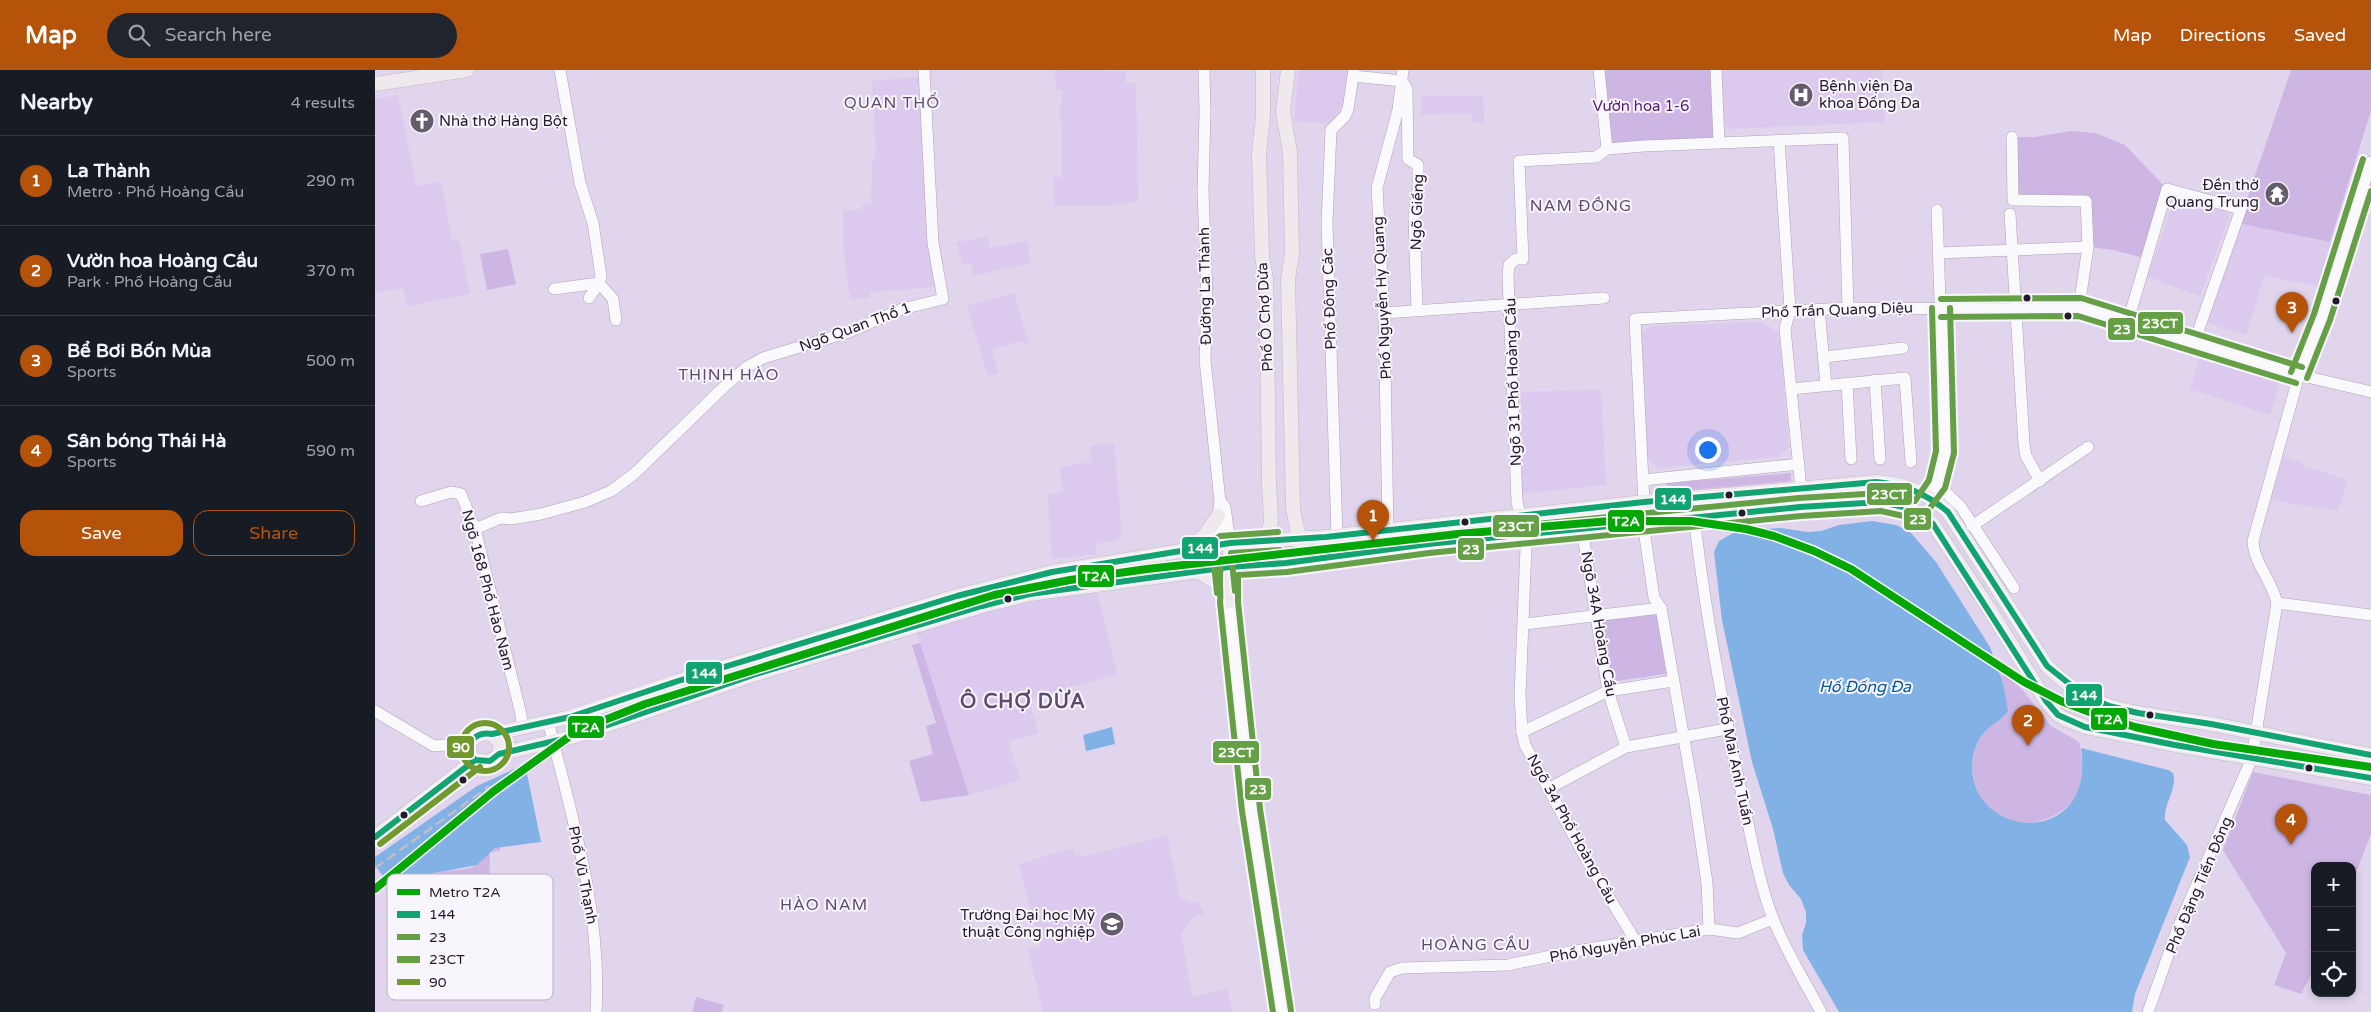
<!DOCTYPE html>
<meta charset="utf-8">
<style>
body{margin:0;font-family:"Varela Round",sans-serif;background:#20242c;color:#f1f3f6}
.controls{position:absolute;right:15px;bottom:15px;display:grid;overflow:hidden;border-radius:10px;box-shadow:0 2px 8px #0003}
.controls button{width:45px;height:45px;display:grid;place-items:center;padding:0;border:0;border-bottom:1px solid #363941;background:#171b24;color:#f1f3f6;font:25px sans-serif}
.you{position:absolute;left:1332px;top:379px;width:18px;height:18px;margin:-12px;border:4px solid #fff;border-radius:50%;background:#1a73e8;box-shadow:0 0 0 8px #1a73e833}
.badge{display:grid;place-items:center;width:32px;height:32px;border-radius:50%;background:#b45309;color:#fff;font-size:16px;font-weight:700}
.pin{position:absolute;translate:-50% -41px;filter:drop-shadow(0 1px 2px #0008)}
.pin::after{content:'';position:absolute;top:26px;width:18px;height:15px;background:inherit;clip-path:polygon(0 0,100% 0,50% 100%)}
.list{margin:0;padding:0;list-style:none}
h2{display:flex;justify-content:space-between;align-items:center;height:65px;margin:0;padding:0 20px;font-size:21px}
h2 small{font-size:16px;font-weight:400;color:#9ea1a6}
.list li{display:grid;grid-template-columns:32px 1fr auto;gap:15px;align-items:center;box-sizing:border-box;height:90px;padding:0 20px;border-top:1px solid #363941}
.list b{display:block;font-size:19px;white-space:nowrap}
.list p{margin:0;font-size:16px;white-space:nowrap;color:#9ea1a6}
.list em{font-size:16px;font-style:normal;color:#9ea1a6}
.actions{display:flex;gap:10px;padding:15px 20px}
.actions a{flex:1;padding:11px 0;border:1px solid #b45309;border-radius:15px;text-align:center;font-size:18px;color:#b45309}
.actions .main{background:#b45309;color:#fff}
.icon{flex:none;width:28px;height:28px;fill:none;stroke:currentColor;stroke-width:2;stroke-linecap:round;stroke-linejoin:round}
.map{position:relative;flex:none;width:1996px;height:942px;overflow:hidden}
header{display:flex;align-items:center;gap:30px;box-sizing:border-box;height:70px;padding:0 25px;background:#b45309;color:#fff}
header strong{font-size:24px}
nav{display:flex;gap:28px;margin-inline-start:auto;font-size:18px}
.search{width:350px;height:45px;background:#20242c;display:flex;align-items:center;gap:12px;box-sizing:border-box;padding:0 18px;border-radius:28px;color:#9ea1a6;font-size:19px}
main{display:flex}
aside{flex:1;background:#171b24}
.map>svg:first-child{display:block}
.built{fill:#dcc9ee}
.green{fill:#cdb6e4}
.water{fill:#82b1e6}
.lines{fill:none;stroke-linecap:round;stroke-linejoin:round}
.minor-casing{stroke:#ada4b6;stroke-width:12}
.major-casing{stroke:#bfbac5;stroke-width:15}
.minor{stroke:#faf9fc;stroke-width:11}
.major{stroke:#efe9ed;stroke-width:14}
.rail{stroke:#c1bdc3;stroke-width:2.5;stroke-dasharray:10 5;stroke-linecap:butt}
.bus-1-casing{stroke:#f9f5fd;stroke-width:10}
.bus-2-casing{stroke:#f9f5fd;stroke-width:10}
.bus-3-casing{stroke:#f9f5fd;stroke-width:10}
.bus-4-casing{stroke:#f9f5fd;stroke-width:10}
.bus-1{stroke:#11a471;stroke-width:6}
.bus-2{stroke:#659f46;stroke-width:6}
.bus-3{stroke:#659f46;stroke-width:6}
.bus-4{stroke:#71992e;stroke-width:6}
.metro-1-casing{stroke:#f9f5fd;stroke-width:11}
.metro-1{stroke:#05a706;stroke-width:8}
.bus-dot{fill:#221a29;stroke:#f9f5fd;stroke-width:2}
.labels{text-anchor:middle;stroke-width:4;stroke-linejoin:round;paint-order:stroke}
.poi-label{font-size:15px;fill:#221a29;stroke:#f9f5fd;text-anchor:start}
.park-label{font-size:15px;fill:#501976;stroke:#f9f5fd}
.street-label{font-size:15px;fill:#221a29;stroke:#f9f5fd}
.neighbourhood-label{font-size:16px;letter-spacing:1px;fill:#5d4b6e;stroke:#f9f5fd}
.water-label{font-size:16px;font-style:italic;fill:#035a96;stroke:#f9f5fd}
.district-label{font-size:20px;font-weight:bold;letter-spacing:1px;fill:#5d4b6e;stroke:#f9f5fd}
.key{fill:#f9f5fd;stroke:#b8b3bd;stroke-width:1}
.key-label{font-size:14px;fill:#221a29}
.line-badge{stroke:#f9f5fd;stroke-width:2}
.badge-label{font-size:14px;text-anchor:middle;font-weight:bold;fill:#fff}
</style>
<header>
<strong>Map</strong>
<div class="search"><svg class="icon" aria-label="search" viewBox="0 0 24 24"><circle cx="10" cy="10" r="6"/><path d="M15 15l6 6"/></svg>Search here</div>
<nav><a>Map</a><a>Directions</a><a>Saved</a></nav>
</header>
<main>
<aside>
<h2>Nearby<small>4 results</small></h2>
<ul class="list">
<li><span class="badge">1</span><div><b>La Thành</b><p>Metro · Phố Hoàng Cầu</p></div><em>290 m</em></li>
<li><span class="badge">2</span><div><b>Vườn hoa Hoàng Cầu</b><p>Park · Phố Hoàng Cầu</p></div><em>370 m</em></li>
<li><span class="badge">3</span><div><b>Bể Bơi Bốn Mùa</b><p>Sports</p></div><em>500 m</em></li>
<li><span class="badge">4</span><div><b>Sân bóng Thái Hà</b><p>Sports</p></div><em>590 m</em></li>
</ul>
<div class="actions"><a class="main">Save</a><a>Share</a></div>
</aside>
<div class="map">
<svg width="1996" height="942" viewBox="0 0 1996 942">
<rect width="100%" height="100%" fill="#e0d5ec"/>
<!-- built -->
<g class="built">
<polygon points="680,0 751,1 751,13 761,13 763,131 730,136 679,136 678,108 687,107 687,53 685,52 684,35 687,35 687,20 681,20"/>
<polygon points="924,0 974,0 972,37 957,54 919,51"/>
<polygon points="1343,0 1507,0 1510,52 1355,59 1346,50"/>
<polygon points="545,7 561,217 495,222 495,228 475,229 468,176 468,141 486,139 489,134 496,134 497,95 501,83 497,11"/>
<polygon points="23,25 41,116 66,112 77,170 84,169 95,224 32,236 28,218 0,223 0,29"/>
<polygon points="1047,26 1108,26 1109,52 1097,52 1096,43 1046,44"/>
<polygon points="1809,127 1851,141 1854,147 1825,226 1772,207 1800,129"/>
<polygon points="1867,154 1962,174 1949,217 1889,206 1871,265 1832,253"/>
<polygon points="612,167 615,178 652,171 656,193 599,205 596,194 587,195 582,172"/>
<polygon points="639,223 654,274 647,271 617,280 623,303 613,306 592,236"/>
<polygon points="1388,252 1404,263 1414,378 1403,387 1283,398 1272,387 1267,263 1275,256"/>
<polygon points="1825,286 1905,311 1895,345 1815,319"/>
<polygon points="1226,320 1231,415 1144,424 1147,343 1145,322"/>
<polygon points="739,373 747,466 740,470 720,474 722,484 677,489 673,424 688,422 685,397 717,392 715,376"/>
<polygon points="1908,386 1926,392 1929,396 1973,410 1963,441 1896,430"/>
<polygon points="721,518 742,604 654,630 663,663 633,672 646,710 594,725 541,561 615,538"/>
<polygon points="792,766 805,828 817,833 824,832 829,844 820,846 806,863 817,927 852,919 858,942 668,942 653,879 666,876 644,794 698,778 700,784 712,786"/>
</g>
<!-- green -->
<g class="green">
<polygon points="1226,0 1338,0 1341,68 1233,74"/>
<polygon points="1916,0 1996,0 1996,41 1955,172 1867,154 1873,126"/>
<polygon points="1696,61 1720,63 1750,75 1792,119 1772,189 1739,180 1713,177 1710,131 1638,130 1637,67 1660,67"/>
<polygon points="133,179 141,214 112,220 105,184"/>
<polygon points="1416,403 1416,411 1293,422 1292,413"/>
<polygon points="1282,543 1291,604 1235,612 1226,551"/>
<polygon points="545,573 594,725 546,732 534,691 558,684 551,656 561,653 537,575"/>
<path d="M1624 600 1647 619 1676 656 1704 672C1708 688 1708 706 1703 721 1694 744 1662 757 1639 752 1599 743 1587 694 1608 663 1614 654 1623 650 1631 643L1628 613Z"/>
<polygon points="1878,702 1996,725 1996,764 1977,813 1977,796 1940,796 1940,897 1926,924 1899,915 1911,883 1848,780"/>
<path d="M125 777V781L115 782 114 817 87 847 79 865 64 863 60 875 52 873 49 878 39 875 57 827 49 825 47 821C52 793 81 805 100 796 110 791 113 778 125 777Z"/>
<polygon points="321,927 349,935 347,942 317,942"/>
</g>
<!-- water -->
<g class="water">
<path d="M1497 451 1521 455 1536 463 1561 492 1615 577 1628 613 1633 641C1624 654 1611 654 1602 674 1597 685 1596 699 1599 711 1610 758 1680 770 1702 723 1708 709 1708 692 1706 678L1793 700 1798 703C1803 719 1788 734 1790 750L1812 775 1815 787 1760 924 1757 942H1464L1428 880 1427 865 1431 853V842L1426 829 1414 815 1408 803 1398 759 1377 692 1347 550 1339 482 1344 471 1362 461 1405 458 1433 462 1446 461 1464 455Z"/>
<polygon points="737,657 740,674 711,681 708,665"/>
<polygon points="150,694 166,772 120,778 102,795 59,803 39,821 17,819 0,795 0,787 102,716"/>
</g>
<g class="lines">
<defs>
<g id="minor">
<polyline points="185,0 205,113 218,153 226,206 224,213 214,228"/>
<polyline points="829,0 830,41 828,121 832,227 830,290 845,431 843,446 846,475"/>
<polyline points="1224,0 1232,79"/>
<polyline points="1341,0 1344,72"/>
<polyline points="978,6 1027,11 1032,19 1033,89 1043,95 1043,118 1039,146 1042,240"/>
<polyline points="1637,67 1638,130 1711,131 1713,177 1704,237"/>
<polyline points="1404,70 1415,240 1410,259 1426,419"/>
<polyline points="1635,144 1649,374 1651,386 1665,411"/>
<polyline points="1563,183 1713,177"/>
<polyline points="179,219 224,213 238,229 241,250"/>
<polyline points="1444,239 1451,315"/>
<polyline points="1009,243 1229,228"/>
<polyline points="1753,251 1792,119 1866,139 1819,273"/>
<polyline points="1449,287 1528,278"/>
<polyline points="1500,310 1505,389"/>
<polyline points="1472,313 1476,389"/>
<polyline points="1416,319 1530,308 1536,392"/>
<polyline points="1268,410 1424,394"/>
<polyline points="1562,414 1586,437 1639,518"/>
<polyline points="1553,426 1562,414 1570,382 1562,140"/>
<path d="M1317 428C1328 530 1346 630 1368 730 1377 770 1384 814 1399 851 1412 883 1430 912 1446 942"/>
<polyline points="46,431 76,422 86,424 100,459 146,644 147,657"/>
<polyline points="846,432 850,437 855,473"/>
<polyline points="1269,432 1260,249 1473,238 1642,239 1704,237 1924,305 1996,322"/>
<polyline points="1145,445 1142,432 1133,206 1134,195 1141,189 1148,189 1144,91 1221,87 1232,79 1269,76 1468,68 1473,238"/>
<polyline points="1268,453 1279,528 1286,538 1320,732 1332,813 1334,859"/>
<polyline points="1597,456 1713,377"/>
<polyline points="100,459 126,448 136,449 166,444 210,432 236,421 259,404 351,315 372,297 388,288 474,262 527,239 568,229 558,173 549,0"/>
<polyline points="1207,459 1233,621 1251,677"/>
<polyline points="1013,460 1009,243 1002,118 1023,40 1028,0"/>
<polyline points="1148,464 1151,477 1145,625 1147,662 1150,675 1212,791 1260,870"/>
<polyline points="962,466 952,153 956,60 970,46 973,39 979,0"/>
<polyline points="854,531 876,740 907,942"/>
<polyline points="1902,533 1996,545"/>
<polyline points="1150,554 1286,538"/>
<polyline points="0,641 59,676 95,673"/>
<path d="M173 651C197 746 227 843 221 942"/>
<polyline points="1147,662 1233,621 1298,611"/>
<polyline points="1173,719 1251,677 1352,659"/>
<polyline points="1000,934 1000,928 1015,902 1027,898 1133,895 1195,882 1334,859 1363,863 1398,849"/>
<path d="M1773 942 1802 860 1877 688 1902 533C1897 510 1879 494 1878 471L1924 305 1947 247 1996 92"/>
</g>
<g id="major">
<polyline points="888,0 888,47 884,83 887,186 891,209 892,255 894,413 896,452 891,472 895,494"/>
<path d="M913 0 908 42 915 82 917 184 913 209 918 437C920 456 927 472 929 491"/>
<polyline points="0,14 92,0"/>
<polyline points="814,479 830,465 843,446"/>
<polyline points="824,502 850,518"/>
<polyline points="854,531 856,524 855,473"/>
<path d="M117 664 126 674 123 686 113 692 100 690C84 678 100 660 117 664L195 647 303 611 582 526 677 502 855 473 951 467 1269 432 1501 412C1528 413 1553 423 1573 442L1672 596C1687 611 1702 623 1721 631 1756 646 1798 647 1836 654 1890 664 1942 676 1996 685"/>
<polyline points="124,684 201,666 381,604 607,536 655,524 854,497 911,493 1053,474 1425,437 1506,432 1537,439 1558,454 1613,537 1671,631 1683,645 1690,649 1710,657 1800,675 1996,708"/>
<polyline points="0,767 100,690"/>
</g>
</defs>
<!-- minor casing -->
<use href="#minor" class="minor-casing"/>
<!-- major casing -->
<use href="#major" class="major-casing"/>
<!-- minor -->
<use href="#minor" class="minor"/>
<!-- major -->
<use href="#major" class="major"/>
<!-- rail -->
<polyline class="rail" points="0,798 115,716"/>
<defs>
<g id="bus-1">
<path d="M1996 685 1836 654 1763 643 1734 636 1707 624 1672 596 1573 442C1552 424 1529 414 1501 412L1269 432 951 467 855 473 677 502 582 526 303 611 195 647 117 664C104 662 97 667 93 679L100 690 115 691 124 684 201 666 381 604 607 536 655 524 854 497 911 493 1053 474 1425 437 1506 432 1537 439 1558 454 1671 631 1683 645 1710 657 1800 675 1996 708"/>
<polyline points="0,767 100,690"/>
</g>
<g id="bus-2">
<polyline points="1566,247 1703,246 1921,313"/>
<polyline points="1932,308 1955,250 1996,121"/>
<polyline points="860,521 856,483 905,480"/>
<polyline points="916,941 885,739 863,532 863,505 912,502 1054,483 1426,446 1506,441 1546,450 1570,418 1579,383 1575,238"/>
</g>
<g id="bus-3">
<polyline points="1566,229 1706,228 1927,297"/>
<polyline points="1916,302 1939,244 1988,89"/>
<polyline points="842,523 837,475 840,469 845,466 903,462"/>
<path d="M898 942 867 741 845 532C847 520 840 494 853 488L910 484 1052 465 1424 428 1506 423 1529 426 1540 431 1554 410 1561 381 1557 238"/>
</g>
<g id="bus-4">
<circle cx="110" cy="677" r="24"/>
<polyline points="5,774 105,697"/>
</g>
</defs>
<!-- bus-1 casing -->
<use href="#bus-1" class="bus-1-casing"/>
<!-- bus-2 casing -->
<use href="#bus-2" class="bus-2-casing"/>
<!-- bus-3 casing -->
<use href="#bus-3" class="bus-3-casing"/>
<!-- bus-4 casing -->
<use href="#bus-4" class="bus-4-casing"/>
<!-- bus-1 -->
<use href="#bus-1" class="bus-1"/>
<!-- bus-2 -->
<use href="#bus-2" class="bus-2"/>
<!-- bus-3 -->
<use href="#bus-3" class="bus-3"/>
<!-- bus-4 -->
<use href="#bus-4" class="bus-4"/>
<defs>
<polyline id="metro-1" points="0,819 119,721 202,661 270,634 619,525 695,510 772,499 1083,464 1235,451 1316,451 1371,459 1399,466 1439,481 1476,499 1649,612 1686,631 1722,645 1760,657 1838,674 1996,697"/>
</defs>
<!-- metro-1 casing -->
<use href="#metro-1" class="metro-1-casing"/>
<!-- metro-1 -->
<use href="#metro-1" class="metro-1"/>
</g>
<!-- icons -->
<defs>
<symbol id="hospital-disc" viewBox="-11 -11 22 22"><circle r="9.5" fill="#645b6d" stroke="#f9f5fd"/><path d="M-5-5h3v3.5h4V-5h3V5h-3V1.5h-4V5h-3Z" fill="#fff"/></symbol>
<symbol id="church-disc" viewBox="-11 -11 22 22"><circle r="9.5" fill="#645b6d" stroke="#f9f5fd"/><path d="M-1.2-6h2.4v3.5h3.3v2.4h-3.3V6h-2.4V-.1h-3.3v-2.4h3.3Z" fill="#fff"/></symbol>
<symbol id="temple-disc" viewBox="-11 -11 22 22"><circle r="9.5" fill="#645b6d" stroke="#f9f5fd"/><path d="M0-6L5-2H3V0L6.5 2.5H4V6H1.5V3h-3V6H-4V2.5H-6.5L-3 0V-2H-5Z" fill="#fff"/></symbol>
<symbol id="university-disc" viewBox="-11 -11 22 22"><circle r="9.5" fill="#645b6d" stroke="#f9f5fd"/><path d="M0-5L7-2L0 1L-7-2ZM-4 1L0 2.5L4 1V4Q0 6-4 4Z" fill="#fff"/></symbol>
</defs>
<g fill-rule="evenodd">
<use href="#hospital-disc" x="1412" y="11" width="28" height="28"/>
<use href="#church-disc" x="33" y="37" width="28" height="28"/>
<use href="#temple-disc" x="1888" y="110" width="28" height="28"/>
<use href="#university-disc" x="723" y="840" width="28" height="28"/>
</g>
<!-- markers -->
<g class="bus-dot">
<circle cx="1652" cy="228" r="4.5"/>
<circle cx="1961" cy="231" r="4.5"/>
<circle cx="1693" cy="246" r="4.5"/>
<circle cx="1354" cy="425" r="4.5"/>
<circle cx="1367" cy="443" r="4.5"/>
<circle cx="1090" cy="452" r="4.5"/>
<circle cx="633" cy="529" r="4.5"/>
<circle cx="1775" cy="645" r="4.5"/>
<circle cx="1934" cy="698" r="4.5"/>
<circle cx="88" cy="710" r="4.5"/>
<circle cx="29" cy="745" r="4.5"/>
</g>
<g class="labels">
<!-- poi labels -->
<g class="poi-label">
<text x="1444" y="21">Bệnh viện Đa<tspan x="1444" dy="17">khoa Đống Đa</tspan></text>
<text x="64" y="56">Nhà thờ Hàng Bột</text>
<text x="1884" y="120" text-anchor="end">Đền thờ<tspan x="1884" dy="17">Quang Trung</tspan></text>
<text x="720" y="850" text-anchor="end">Trường Đại học Mỹ<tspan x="720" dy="17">thuật Công nghiệp</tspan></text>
</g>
<!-- park labels -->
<g class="park-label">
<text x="1266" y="41">Vườn hoa 1-6</text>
</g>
<!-- street labels -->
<g class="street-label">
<text transform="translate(1042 142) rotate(-88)" y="5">Ngõ Giếng</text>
<text transform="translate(830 216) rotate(-91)" y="5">Đường La Thành</text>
<text transform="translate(1007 228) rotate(-93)" y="5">Phố Nguyễn Hy Quang</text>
<text transform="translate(954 229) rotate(-92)" y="5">Phố Đông Các</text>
<text transform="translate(1462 240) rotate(-2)" y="5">Phố Trần Quang Diệu</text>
<text transform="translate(890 247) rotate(-93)" y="5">Phố Ô Chợ Dừa</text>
<text transform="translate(480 257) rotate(-20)" y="5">Ngõ Quan Thổ 1</text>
<text transform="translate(1138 312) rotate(-92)" y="5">Ngõ 31 Phố Hoàng Cầu</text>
<text transform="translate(113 520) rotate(75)" y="5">Ngõ 168 Phố Hào Nam</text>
<text transform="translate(1224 554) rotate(80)" y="5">Ngõ 34A Hoàng Cầu</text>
<text transform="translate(1360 691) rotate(78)" y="5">Phố Mai Anh Tuấn</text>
<text transform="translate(1197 759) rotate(61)" y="5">Ngõ 34 Phố Hoàng Cầu</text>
<text transform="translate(208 805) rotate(79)" y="5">Phố Vũ Thạnh</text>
<text transform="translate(1824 815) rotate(-67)" y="5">Phố Đặng Tiến Đông</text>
<text transform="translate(1250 874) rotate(-10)" y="5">Phố Nguyễn Phúc Lai</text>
</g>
<!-- neighbourhood labels -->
<g class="neighbourhood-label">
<text x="517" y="38">QUAN THỔ</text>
<text x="1206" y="141">NAM ĐỒNG</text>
<text x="354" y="310">THỊNH HÀO</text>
<text x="449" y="840">HÀO NAM</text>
<text x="1101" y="880">HOÀNG CẦU</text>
</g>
<!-- water labels -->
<g class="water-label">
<text x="1490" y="622">Hố Đống Đa</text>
</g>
<!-- district labels -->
<g class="district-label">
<text x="648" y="638">Ô CHỢ DỪA</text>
</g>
</g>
<!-- legend -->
<rect x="12" y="804" width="166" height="126" rx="8" class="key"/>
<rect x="22" y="819" width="23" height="6" fill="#05a706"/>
<rect x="22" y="841" width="23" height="7" fill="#11a471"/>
<rect x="22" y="864" width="23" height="6" fill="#659f46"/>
<rect x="22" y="886" width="23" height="7" fill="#659f46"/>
<rect x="22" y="909" width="23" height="6" fill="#71992e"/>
<g class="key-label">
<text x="54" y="827">Metro T2A</text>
<text x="54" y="849">144</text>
<text x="54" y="872">23</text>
<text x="54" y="894">23CT</text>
<text x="54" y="917">90</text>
</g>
<g class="line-badge">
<rect x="1762" y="241" width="47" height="24" rx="5" fill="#659f46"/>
<rect x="1732" y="247" width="29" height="24" rx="5" fill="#659f46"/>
<rect x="1491" y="412" width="47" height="24" rx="5" fill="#659f46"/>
<rect x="1279" y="417" width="38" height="24" rx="5" fill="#11a471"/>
<rect x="1528" y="437" width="29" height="24" rx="5" fill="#659f46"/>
<rect x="1232" y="439" width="38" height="24" rx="5" fill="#05a706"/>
<rect x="1117" y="444" width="48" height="24" rx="5" fill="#659f46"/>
<rect x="806" y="466" width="38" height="24" rx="5" fill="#11a471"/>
<rect x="1082" y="467" width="28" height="24" rx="5" fill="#659f46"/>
<rect x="702" y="494" width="38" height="24" rx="5" fill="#05a706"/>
<rect x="310" y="591" width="38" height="24" rx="5" fill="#11a471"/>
<rect x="1690" y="613" width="38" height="24" rx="5" fill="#11a471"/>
<rect x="1715" y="637" width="38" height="24" rx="5" fill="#05a706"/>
<rect x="192" y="645" width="38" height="24" rx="5" fill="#05a706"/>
<rect x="71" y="665" width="29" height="24" rx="5" fill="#71992e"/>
<rect x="837" y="670" width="48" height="24" rx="5" fill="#659f46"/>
<rect x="869" y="707" width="28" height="24" rx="5" fill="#659f46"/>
</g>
<g class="badge-label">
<text x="1785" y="258">23CT</text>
<text x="1747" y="264">23</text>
<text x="1514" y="429">23CT</text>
<text x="1298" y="434">144</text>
<text x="1543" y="454">23</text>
<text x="1251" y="456">T2A</text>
<text x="1141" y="461">23CT</text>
<text x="825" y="483">144</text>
<text x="1096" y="484">23</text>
<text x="721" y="511">T2A</text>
<text x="329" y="608">144</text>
<text x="1709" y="630">144</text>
<text x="1734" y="654">T2A</text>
<text x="211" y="662">T2A</text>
<text x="86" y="682">90</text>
<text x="861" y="687">23CT</text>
<text x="883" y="724">23</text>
</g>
</svg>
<div class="controls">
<button>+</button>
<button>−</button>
<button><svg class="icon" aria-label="locate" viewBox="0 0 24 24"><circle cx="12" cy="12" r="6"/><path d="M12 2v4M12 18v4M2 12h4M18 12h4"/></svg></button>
</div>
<div class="you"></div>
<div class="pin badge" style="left:998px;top:471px">1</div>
<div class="pin badge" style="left:1653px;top:676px">2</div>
<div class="pin badge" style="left:1917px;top:263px">3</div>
<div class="pin badge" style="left:1916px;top:775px">4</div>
</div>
</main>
